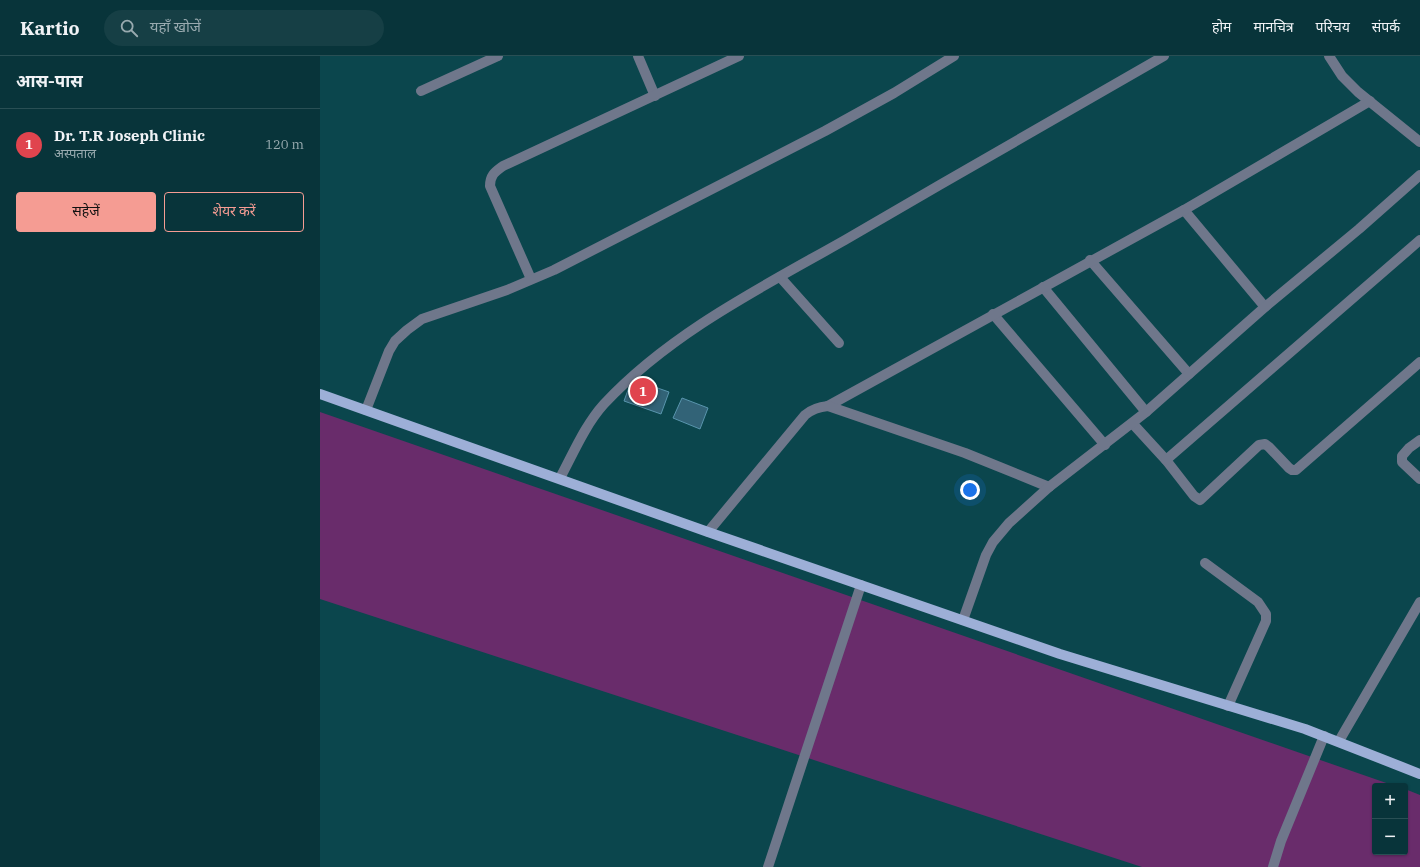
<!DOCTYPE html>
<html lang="hi">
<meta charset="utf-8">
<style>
body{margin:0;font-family:"IBM Plex Serif","Noto Sans Devanagari",serif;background:#163f45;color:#f1f3f6}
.controls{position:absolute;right:12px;bottom:12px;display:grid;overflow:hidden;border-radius:4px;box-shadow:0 1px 3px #0004}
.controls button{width:36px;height:36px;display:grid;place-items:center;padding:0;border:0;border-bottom:1px solid #294f54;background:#08343a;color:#f1f3f6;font:20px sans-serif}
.you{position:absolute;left:650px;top:434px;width:14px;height:14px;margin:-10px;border:3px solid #fff;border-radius:50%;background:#1a73e8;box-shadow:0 0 0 6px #1a73e833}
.badge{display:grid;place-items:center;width:26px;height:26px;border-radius:50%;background:#f59c93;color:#fff;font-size:13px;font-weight:700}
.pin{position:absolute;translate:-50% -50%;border:2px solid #fff;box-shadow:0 1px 4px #0006}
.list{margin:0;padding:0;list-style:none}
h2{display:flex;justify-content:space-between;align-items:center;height:52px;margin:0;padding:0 16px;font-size:17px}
h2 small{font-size:13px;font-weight:400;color:#98aaaf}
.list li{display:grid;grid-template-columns:26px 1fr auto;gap:12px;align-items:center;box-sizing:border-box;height:72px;padding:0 16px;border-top:1px solid #294f54}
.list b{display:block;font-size:15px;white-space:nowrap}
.list p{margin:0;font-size:13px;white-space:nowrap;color:#98aaaf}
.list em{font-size:13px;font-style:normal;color:#98aaaf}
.actions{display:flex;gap:8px;padding:12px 16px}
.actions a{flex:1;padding:9px 0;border:1px solid #f59c93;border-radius:4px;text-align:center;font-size:14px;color:#f59c93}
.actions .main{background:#f59c93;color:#111}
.icon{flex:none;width:22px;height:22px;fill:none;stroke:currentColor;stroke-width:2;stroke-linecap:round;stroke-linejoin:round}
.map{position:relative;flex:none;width:1100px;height:811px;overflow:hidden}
header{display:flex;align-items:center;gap:24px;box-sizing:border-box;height:56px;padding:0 20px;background:#08343a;border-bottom:1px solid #294f54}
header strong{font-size:19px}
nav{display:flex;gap:22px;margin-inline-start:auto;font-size:14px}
.search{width:280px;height:36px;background:#163f45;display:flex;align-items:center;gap:10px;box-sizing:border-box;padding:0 14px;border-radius:22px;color:#98aaaf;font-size:15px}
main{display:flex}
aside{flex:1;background:#08343a}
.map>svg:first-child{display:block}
.green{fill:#692c6b}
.building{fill:#326377;stroke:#5995ad}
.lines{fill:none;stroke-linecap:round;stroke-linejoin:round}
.minor{stroke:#6f778b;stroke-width:10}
.major{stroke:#9dafd7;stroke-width:10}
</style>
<header>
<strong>Kartio</strong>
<div class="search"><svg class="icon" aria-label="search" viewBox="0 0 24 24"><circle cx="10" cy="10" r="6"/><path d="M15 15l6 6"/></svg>यहाँ खोजें</div>
<nav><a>होम</a><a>मानचित्र</a><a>परिचय</a><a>संपर्क</a></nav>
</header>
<main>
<aside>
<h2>आस-पास<small></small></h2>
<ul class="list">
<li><span class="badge" style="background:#e0444e">1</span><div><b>Dr. T.R Joseph Clinic</b><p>अस्पताल</p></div><em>120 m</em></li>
</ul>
<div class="actions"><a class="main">सहेजें</a><a>शेयर करें</a></div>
</aside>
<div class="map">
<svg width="1100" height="811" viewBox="0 0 1100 811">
<rect width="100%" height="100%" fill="#0b464d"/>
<!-- green -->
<polygon class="green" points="0,356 1075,730 1055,730 1055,796 1085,796 1085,733 1100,739 1100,811 822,811 0,543"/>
<!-- building -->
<g class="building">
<polygon points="312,323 349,336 341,358 304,345"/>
<polygon points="362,342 388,352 380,373 353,362"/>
</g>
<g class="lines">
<!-- minor -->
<g class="minor">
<polyline points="318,0 335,40"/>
<polyline points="1009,0 1022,20 1038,36 1100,86"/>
<polyline points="101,35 178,0"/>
<polyline points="864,154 945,251"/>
<polyline points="770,204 869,318"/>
<polyline points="460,221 519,287"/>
<path d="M211 223 170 130C170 119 175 116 183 110L419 0"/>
<polyline points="723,231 826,356"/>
<polyline points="673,258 785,389"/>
<polyline points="508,350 864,154 1050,45"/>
<polyline points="46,354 69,295 75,285 87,274 102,263 187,234 234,214 505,75 574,37 634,0"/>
<polyline points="813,368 846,404 874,440 880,444 939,389 945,388 949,391 969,412 972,414 976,414 1100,306"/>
<polyline points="1100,384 1089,392 1082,400 1082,406 1100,423"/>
<polyline points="846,404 1100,184"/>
<path d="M240 422C253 398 265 369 284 348 350 277 442 231 525 184 631 122 738 61 844 0"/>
<path d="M388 476 485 359C492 353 498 351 508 350L645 397 729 431"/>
<polyline points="885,507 938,546 946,558 946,565 908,650"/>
<polyline points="643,564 666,499 673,486 689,467 729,431 826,356 945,251 1039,173 1100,119"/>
<polyline points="1019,685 1100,546"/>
<polyline points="448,811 541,529"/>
<polyline points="953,811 961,785 1004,680"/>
</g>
<!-- major -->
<polyline class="major" points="0,338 388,476 740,598 985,673 1100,718"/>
</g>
</svg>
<div class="controls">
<button>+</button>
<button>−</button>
</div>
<div class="you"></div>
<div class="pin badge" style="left:323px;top:335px;background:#e0444e">1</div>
</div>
</main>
